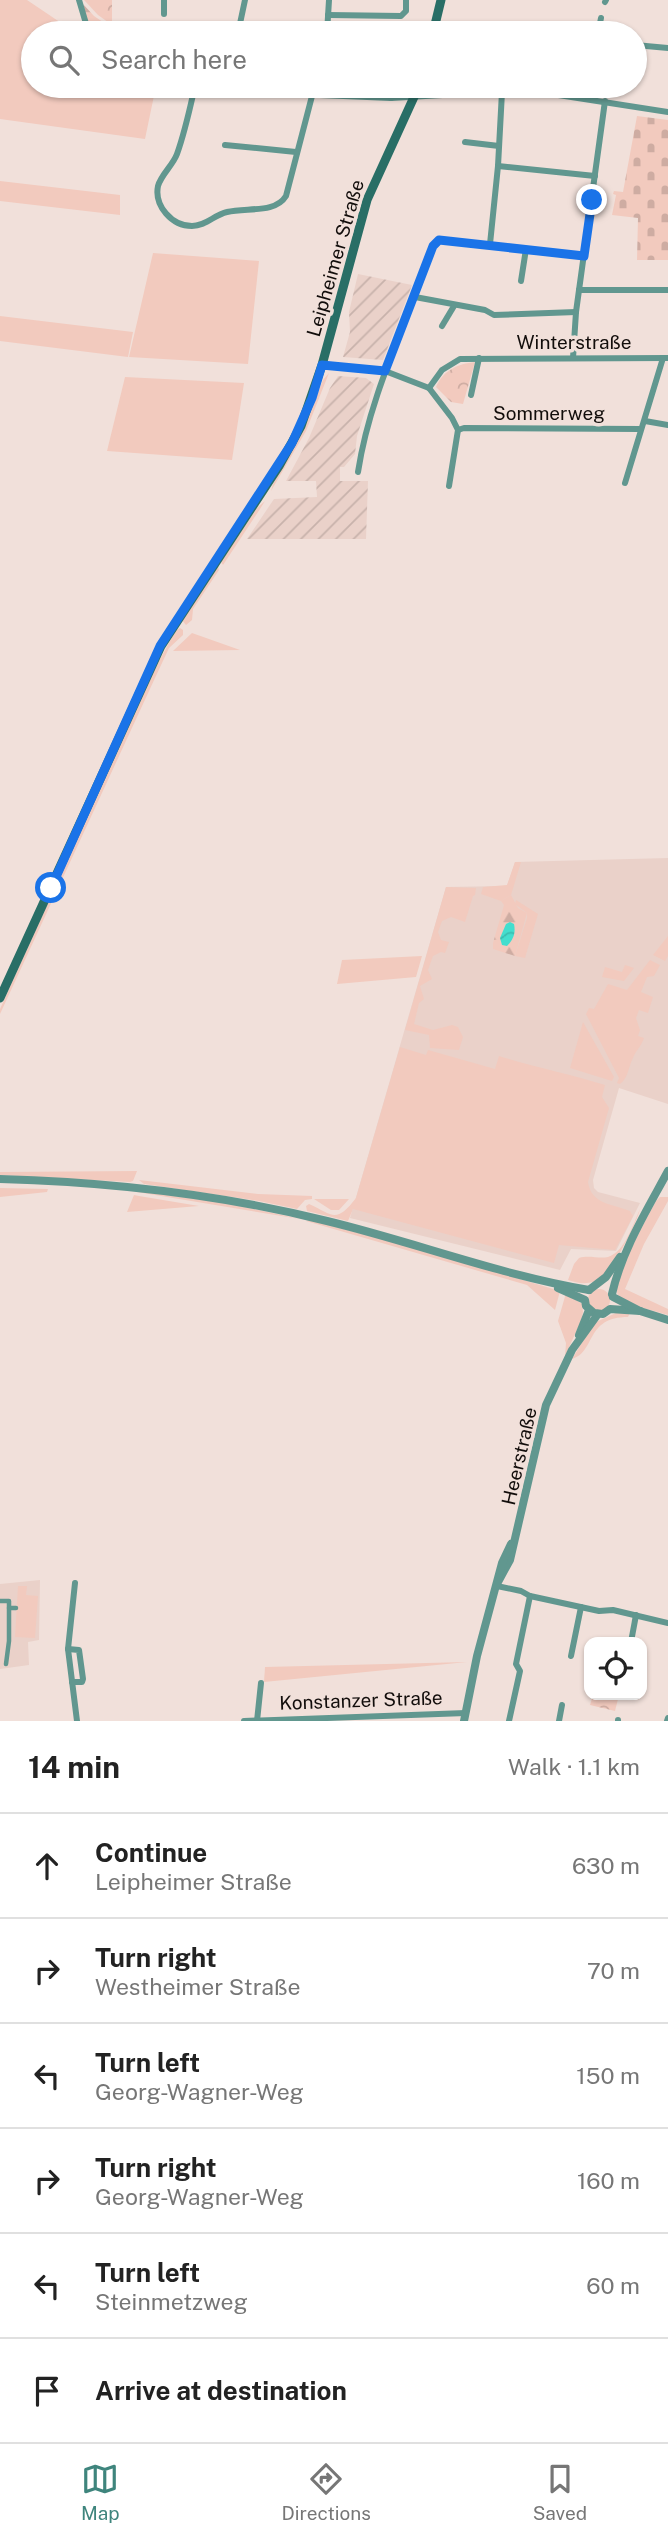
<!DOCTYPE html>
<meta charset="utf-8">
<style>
body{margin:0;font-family:"Public Sans",sans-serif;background:#f6f6f6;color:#222}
.controls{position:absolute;right:21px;bottom:21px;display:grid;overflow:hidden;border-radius:14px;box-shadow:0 2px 5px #0004}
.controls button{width:63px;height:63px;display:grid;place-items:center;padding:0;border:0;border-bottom:2px solid #e0e0e0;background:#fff;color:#222;font:35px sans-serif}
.stop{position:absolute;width:21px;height:21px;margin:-16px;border:5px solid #1a73e8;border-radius:50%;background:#fff}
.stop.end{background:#1a73e8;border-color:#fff;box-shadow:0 2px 7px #0008}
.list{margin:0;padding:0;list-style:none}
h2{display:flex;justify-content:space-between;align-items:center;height:91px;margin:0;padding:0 28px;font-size:30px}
h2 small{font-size:23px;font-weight:400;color:#767676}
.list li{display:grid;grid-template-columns:46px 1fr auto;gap:21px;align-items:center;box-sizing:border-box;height:105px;padding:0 28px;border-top:2px solid #e0e0e0}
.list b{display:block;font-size:26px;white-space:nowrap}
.list p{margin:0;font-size:23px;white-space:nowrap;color:#767676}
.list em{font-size:23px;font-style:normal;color:#767676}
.icon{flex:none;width:38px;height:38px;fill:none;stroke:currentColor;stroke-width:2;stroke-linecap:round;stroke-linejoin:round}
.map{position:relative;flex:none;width:668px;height:1721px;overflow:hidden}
.search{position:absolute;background:#fff;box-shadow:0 2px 5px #0004;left:21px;right:21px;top:21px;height:77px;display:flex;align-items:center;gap:18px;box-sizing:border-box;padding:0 24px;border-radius:38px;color:#767676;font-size:26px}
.sheet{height:721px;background:#fff}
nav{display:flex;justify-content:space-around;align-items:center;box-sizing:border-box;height:98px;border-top:2px solid #e0e0e0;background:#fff;font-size:19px;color:#767676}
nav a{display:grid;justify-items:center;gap:4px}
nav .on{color:#3f857d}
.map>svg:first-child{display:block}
.built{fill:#ead1c9}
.industrial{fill:url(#industrial-furrows)}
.green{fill:#f2cabe}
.forest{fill:url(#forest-firs)}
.cemetery{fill:url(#cemetery-stones)}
.park{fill:url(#park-crowns)}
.water{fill:url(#water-waves)}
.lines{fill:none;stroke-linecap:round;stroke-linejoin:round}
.pedestrian{stroke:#61978f;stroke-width:4.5}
.minor{stroke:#61978f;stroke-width:6}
.tertiary{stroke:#61978f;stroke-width:8}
.secondary{stroke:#296e66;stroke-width:9}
.route{stroke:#1a73e8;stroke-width:9}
.labels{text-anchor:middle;stroke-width:7;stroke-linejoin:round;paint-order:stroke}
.street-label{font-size:19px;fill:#120d0b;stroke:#f1e0da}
</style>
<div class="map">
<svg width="668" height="1721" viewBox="0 0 668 1721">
<defs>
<pattern id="industrial-furrows" width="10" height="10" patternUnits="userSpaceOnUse" patternTransform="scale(1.75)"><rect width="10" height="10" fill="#ead1c9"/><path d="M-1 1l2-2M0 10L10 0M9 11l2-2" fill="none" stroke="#c8b2ab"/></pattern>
<pattern id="forest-firs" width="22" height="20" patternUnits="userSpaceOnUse" patternTransform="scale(1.75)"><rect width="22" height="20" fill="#f2cabe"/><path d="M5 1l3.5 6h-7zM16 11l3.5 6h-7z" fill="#ceaca2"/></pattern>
<pattern id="cemetery-stones" width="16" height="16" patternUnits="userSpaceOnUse" patternTransform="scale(1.75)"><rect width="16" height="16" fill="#f2cabe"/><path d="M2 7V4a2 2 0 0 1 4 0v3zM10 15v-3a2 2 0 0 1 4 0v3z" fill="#ceaca2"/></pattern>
<pattern id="park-crowns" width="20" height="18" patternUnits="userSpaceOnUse" patternTransform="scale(1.75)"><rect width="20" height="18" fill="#f2cabe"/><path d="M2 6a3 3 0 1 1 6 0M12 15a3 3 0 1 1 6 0" fill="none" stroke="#ceaca2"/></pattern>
<pattern id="water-waves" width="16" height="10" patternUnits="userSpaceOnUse" patternTransform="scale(1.75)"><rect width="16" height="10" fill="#43dece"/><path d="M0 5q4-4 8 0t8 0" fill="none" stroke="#3abdb0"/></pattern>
</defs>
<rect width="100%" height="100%" fill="#f1e0da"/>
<!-- built -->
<g class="built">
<polygon points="668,858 668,1104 619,1088 593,1180 594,1188 598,1192 640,1203 616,1251 571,1249 560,1270 350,1218 446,887 507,886 515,862"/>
<polygon points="40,1580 39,1640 28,1642 29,1665 0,1669 0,1584"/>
</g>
<!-- industrial -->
<g class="industrial">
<polygon points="358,274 412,285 383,360 343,357 350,332 349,312"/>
<polygon points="338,376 366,378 374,384 357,436 355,454 344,467 340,467 340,481 368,481 366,539 247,539 274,499 317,497 316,481 286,481 309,438 330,388"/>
</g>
<!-- green -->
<g class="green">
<polygon points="0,0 27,0 76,33 33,33 33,86 156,86 145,139 0,119"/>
<polygon points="325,86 387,86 387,91 382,94 331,92 326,90"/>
<polygon points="0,181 120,195 120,215 0,201"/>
<polygon points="153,253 259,261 248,364 129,357"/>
<polygon points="0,316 133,332 128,357 0,341"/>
<polygon points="329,373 306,431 271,491 273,484 303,430 323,380"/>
<polygon points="125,377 244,383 232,460 107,451"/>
<polygon points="265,501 260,509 223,565 221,562 257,508"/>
<polygon points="218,566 219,570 193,609 192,620 186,625 182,620"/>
<polygon points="180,628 183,630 183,635 169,648 155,678 0,1014 0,1009 151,676 176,630"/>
<polygon points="192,633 240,650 173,651"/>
<polygon points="515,862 521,862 511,895 501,901 481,894 483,887 507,885"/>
<polygon points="446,887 476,888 475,895 473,896 465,922 451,917 442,921 438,932 441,940 449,942 445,953 441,952 433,956 428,970 432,979 420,986 424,999 419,1003 414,1024 433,1030 452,1025 458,1027 463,1037 459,1050 430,1048 429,1035 405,1030"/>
<polygon points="516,900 538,914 525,958 515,956 527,918 527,913 515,904"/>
<polygon points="668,936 668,956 665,961 653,955"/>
<polygon points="422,956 416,977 337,984 342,960"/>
<path d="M650 960 660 965 654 976 647 977 641 992 653 997 648 1013 639 1010 636 1018 640 1030 638 1036 644 1038C641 1047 636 1050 633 1058 628 1067 629 1077 620 1084L617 1083 619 1078 586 1014 589 1008 594 1009 608 984 627 990Z"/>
<polygon points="625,965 634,968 624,981 602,977 605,967 622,972"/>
<polygon points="583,1022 614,1077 612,1081 570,1068"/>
<path d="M400 1047 426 1055 428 1050 495 1069 499 1056C534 1067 570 1074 605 1085L602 1097 609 1108 588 1182C591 1204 612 1204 630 1211L633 1216 615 1250 559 1245 554 1263 353 1209 348 1221 307 1211 306 1206 309 1204C333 1215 336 1224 356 1198Z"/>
<polygon points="137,1171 133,1181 130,1182 0,1175 0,1172"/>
<polygon points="139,1180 258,1194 312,1196 312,1199 305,1200 297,1209 259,1201 144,1184"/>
<polygon points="0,1188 48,1189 47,1192 0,1197"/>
<polygon points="138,1191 226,1203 300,1219 137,1192"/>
<polygon points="134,1195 139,1196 199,1206 127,1212"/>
<path d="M660 1197H668V1201L644 1244 625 1289 668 1309V1315C656 1311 624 1305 618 1295 610 1282 649 1215 656 1201Z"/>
<polygon points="314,1199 349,1199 339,1210 331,1210"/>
<path d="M640 1209C636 1225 614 1268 601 1278 592 1285 579 1284 568 1280L574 1264 579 1258C589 1255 599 1259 608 1257 625 1252 633 1224 640 1209Z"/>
<polygon points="309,1220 413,1247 560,1291 555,1310 527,1285 306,1221"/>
<circle cx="599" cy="1300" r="11"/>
<polygon points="566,1293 582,1304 583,1312 581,1321 565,1356 566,1343 558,1321"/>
<path d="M618 1312 630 1313 628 1317C585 1317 596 1352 572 1359L594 1323Z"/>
<polygon points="18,1586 27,1586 26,1595 38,1596 35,1638 15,1637"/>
<polygon points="467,1662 264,1682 265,1667"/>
</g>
<!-- forest -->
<g class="forest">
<polygon points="82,3 94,16 119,33 90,33"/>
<polygon points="253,86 319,86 317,90 314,92"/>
<polygon points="511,895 518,908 527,913 515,956 493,949 493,943 504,905 501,901"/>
</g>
<!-- cemetery -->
<polygon class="cemetery" points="637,116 668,120 668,260 637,260 638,218 612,215 616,195 613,194 614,191 623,192"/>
<!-- park -->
<g class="park">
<polygon points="84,0 112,0 112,25 98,15"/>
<path d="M475 362 463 404 451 402 436 387C443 370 458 364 475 362Z"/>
<polygon points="593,1695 619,1695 615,1711 590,1705"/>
</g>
<!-- water -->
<path class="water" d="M510 922 514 924C516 933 513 940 507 946L502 945 500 938 506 924Z"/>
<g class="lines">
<!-- pedestrian -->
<g class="pedestrian">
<polyline points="0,1601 9,1601 9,1641 6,1664"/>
<polyline points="9,1608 16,1608"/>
</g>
<!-- minor -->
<g class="minor">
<polyline points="79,0 87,27 85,33"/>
<polyline points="605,2 606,0"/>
<polyline points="164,14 164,0"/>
<polyline points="328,15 401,16 406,11 406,0"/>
<polyline points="238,33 245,0"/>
<polyline points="327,33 329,0"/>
<polyline points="598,33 601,18"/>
<polyline points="635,45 668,48"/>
<path d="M195 86C190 108 185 132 177 154 173 165 161 175 158 186 154 206 172 226 192 226 206 226 214 215 227 212 246 207 275 214 286 196L312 96"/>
<polyline points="234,86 272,93 391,98 494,92 539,92 668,112"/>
<polyline points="390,86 391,98"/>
<polyline points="588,98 590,86"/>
<polyline points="465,142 499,146"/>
<polyline points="225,145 296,152"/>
<polyline points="498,166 595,176"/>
<polyline points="490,244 498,166 502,92"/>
<polyline points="521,281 526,249"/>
<polyline points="579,290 668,290"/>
<polyline points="415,297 485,310 494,315 576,312"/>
<polyline points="442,326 454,306"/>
<polyline points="573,358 576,312 605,101"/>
<polyline points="322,365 385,371 429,388 452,418 458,430 449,486"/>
<polyline points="429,388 442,370 460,359 668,358"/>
<polyline points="471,395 479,358"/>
<polyline points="645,421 668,425"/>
<polyline points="458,430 464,428 640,429"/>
<path d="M358 472C370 393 408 321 433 246L439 240 584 256"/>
<polyline points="625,483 663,358"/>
<polyline points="75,1583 68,1649 77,1721"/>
<polyline points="497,1586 521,1591 530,1596 599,1611 613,1610 668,1623"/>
<polyline points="631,1642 636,1615"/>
<polyline points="68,1649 79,1650 83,1679 82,1682 72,1682"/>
<polyline points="571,1656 581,1607"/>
<polyline points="244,1721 466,1713"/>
<polyline points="257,1721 261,1683"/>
<polyline points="509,1721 520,1671 516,1664 530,1596"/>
<polyline points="559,1721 562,1705"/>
<polyline points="618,1721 618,1720"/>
<polyline points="667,1721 668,1718"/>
</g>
<!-- tertiary -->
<g class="tertiary">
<path d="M0 1179C111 1182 219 1194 327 1221 414 1242 500 1275 589 1290"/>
<polyline points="558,1288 585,1300 586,1306 594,1313 603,1314 610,1309 640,1311"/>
<polyline points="589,1290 606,1277 620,1257"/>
<path d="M612 1294C622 1250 647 1210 668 1171"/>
<polyline points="613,1297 640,1311 668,1320"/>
<polyline points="579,1335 589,1310"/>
<polyline points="498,1582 510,1560 546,1405 572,1350 598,1314"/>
<polyline points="464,1721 477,1656 502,1563 511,1544"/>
</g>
<!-- secondary -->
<g class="secondary">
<polyline points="433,33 441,0"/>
<polyline points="0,998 161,646 279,466 301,426 322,365 367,200 419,86"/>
</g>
</g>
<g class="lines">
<!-- route -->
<polyline class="route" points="51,888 160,646 292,443 312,398 322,365 385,371 433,246 439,240 584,256 592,200"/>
</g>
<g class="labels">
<!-- street labels -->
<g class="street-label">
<text transform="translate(335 258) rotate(-74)" y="7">Leipheimer Straße</text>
<text x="574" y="349">Winterstraße</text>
<text x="549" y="420">Sommerweg</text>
<text transform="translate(519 1456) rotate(-77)" y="7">Heerstraße</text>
<text transform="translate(361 1700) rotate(-2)" y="7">Konstanzer Straße</text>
</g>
</g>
</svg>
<div class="controls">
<button><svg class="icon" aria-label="locate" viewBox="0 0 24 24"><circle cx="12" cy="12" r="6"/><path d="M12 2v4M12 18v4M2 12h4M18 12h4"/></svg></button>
</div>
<div class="stop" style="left:51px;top:888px"></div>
<div class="stop end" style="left:592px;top:200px"></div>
<div class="search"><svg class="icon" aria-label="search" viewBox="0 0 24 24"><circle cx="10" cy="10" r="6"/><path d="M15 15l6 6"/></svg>Search here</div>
</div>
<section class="sheet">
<h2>14 min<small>Walk · 1.1 km</small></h2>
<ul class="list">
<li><svg class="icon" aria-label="ahead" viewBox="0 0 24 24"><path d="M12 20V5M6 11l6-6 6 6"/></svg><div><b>Continue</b><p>Leipheimer Straße</p></div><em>630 m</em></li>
<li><svg class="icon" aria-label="right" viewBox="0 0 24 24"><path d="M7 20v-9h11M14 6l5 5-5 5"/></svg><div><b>Turn right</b><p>Westheimer Straße</p></div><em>70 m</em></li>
<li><svg class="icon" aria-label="left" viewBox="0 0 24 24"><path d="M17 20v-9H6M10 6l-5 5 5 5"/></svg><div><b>Turn left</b><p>Georg-Wagner-Weg</p></div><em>150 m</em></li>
<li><svg class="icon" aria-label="right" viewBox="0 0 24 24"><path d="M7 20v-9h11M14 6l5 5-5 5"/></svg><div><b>Turn right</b><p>Georg-Wagner-Weg</p></div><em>160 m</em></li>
<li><svg class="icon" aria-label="left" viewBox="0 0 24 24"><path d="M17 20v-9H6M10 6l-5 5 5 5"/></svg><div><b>Turn left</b><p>Steinmetzweg</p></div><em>60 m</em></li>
<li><svg class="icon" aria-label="arrive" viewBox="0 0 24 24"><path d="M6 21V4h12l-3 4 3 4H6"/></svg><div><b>Arrive at destination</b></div></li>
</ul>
</section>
<nav>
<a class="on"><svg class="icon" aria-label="map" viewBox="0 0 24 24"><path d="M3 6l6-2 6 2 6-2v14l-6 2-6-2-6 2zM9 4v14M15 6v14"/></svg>Map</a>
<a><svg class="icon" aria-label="directions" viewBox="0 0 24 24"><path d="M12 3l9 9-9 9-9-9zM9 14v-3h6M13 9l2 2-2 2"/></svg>Directions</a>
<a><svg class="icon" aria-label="saved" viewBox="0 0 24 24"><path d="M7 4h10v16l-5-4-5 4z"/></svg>Saved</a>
</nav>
